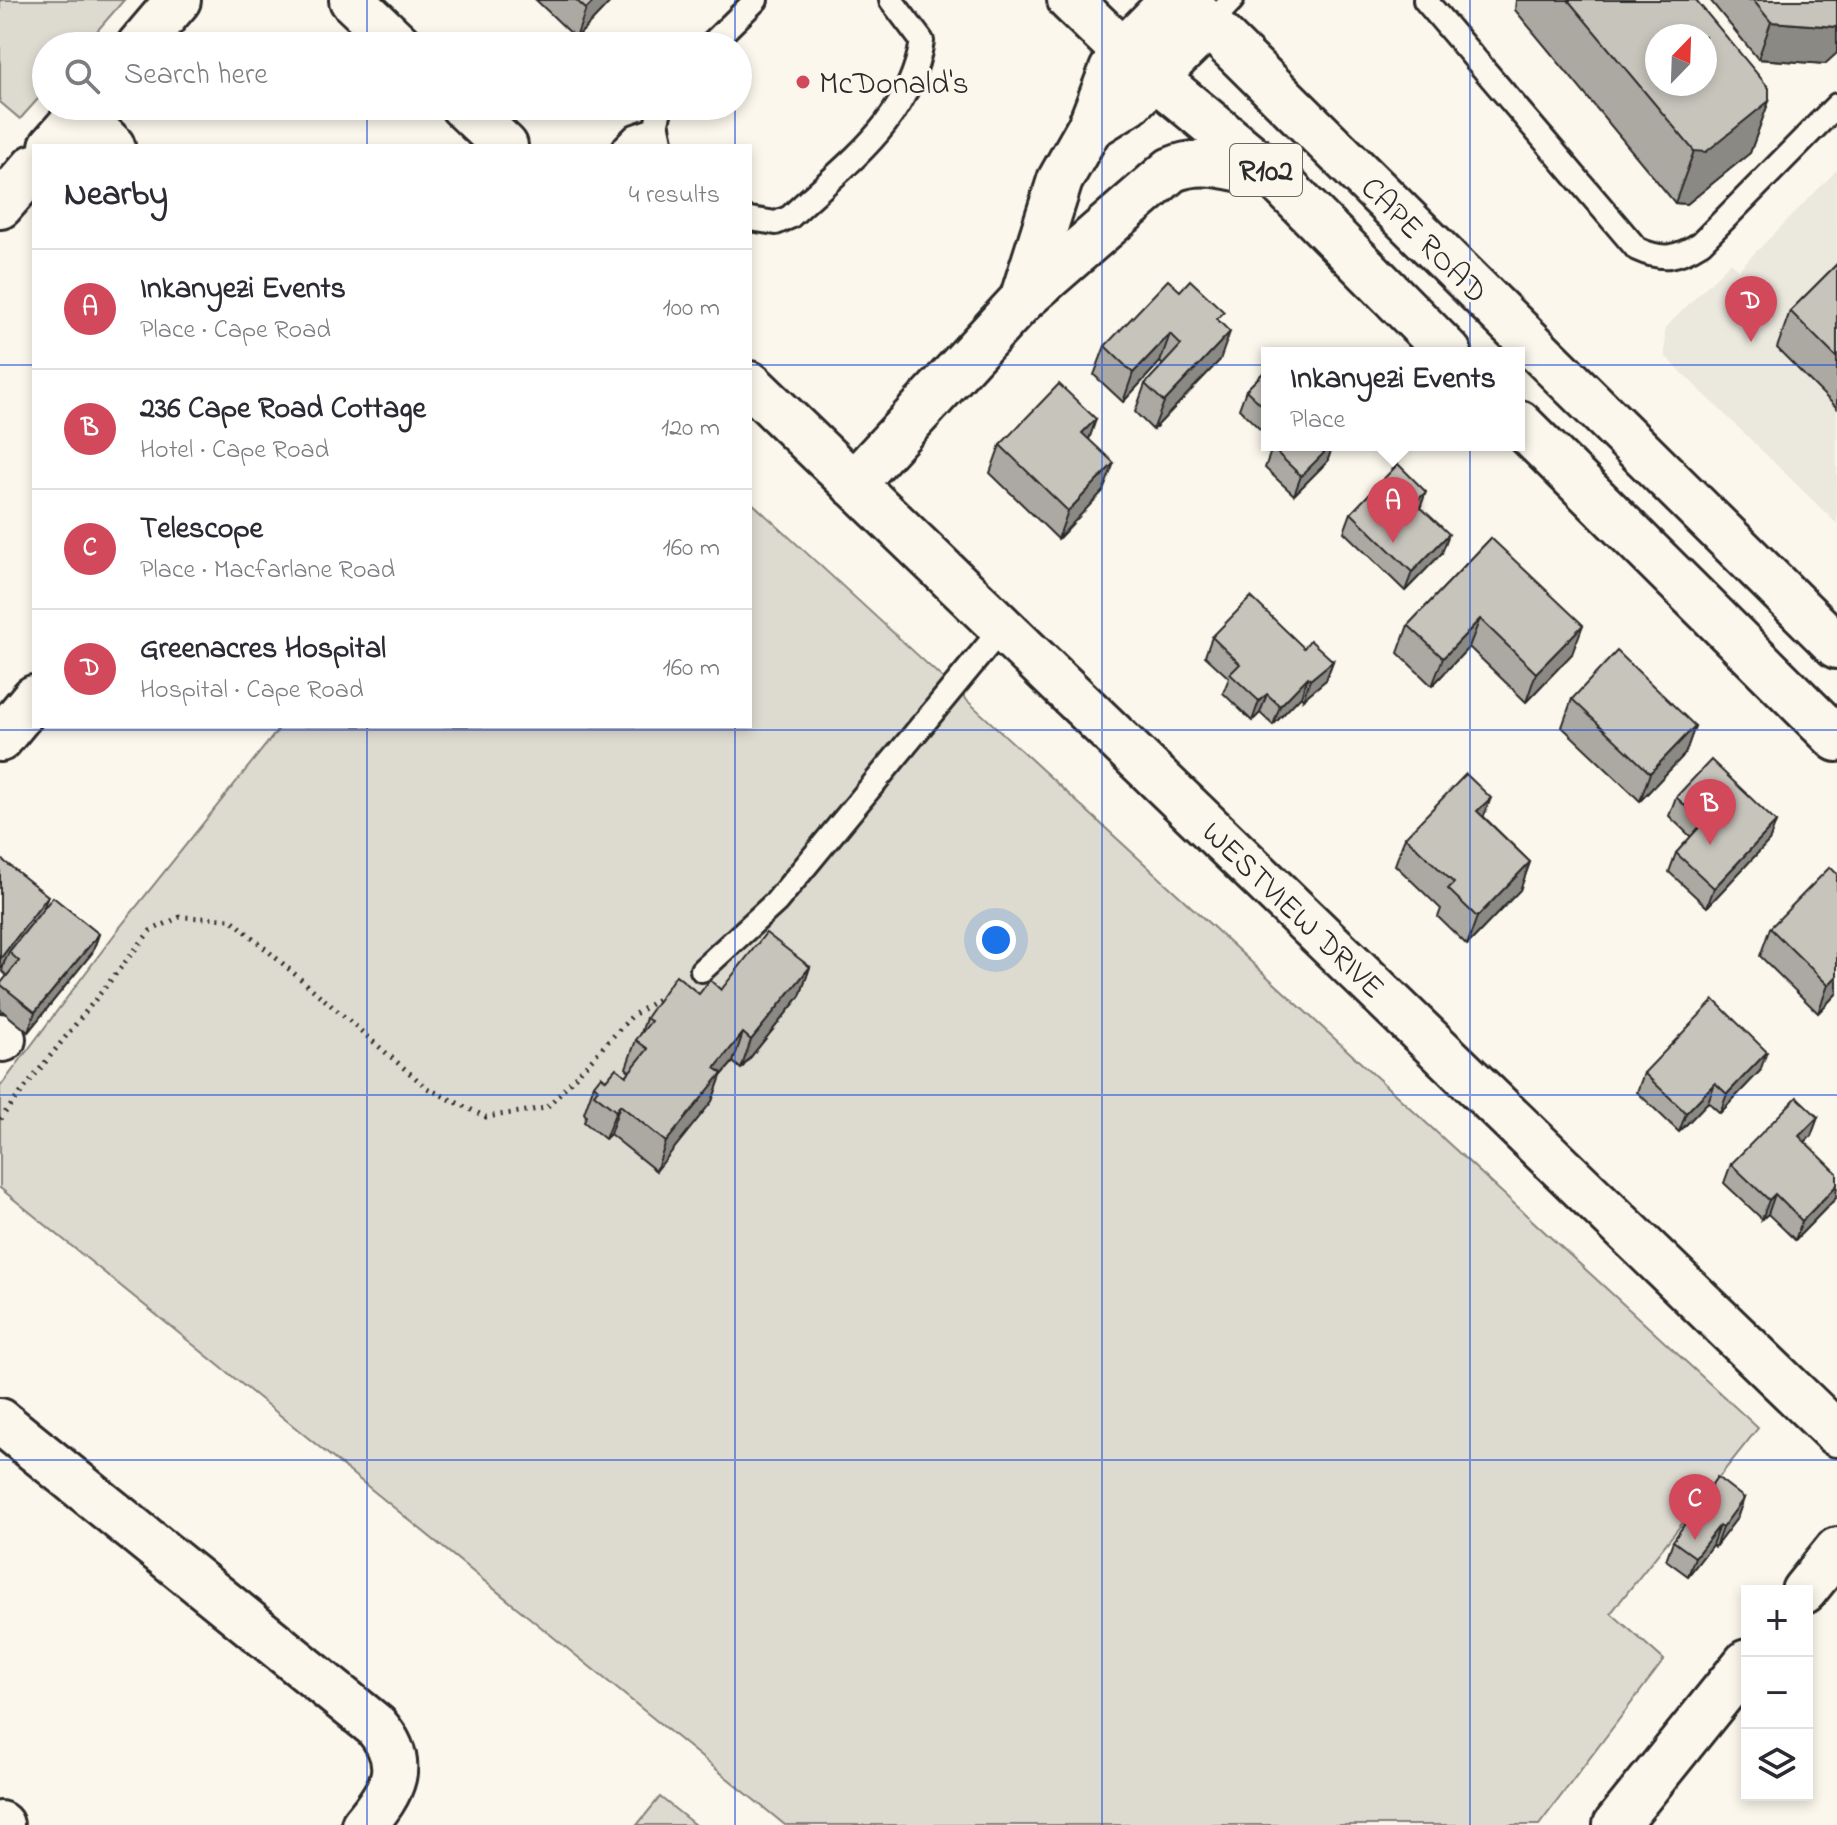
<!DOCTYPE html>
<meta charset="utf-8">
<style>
body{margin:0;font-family:"Indie Flower",sans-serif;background:#f7f7f7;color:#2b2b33}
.controls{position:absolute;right:24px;bottom:24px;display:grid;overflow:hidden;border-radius:0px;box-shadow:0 4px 12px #0003}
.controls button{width:72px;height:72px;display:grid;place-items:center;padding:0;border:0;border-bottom:2px solid #e1e1e2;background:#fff;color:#2b2b33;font:40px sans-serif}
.compass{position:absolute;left:1645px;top:24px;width:72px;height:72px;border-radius:50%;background:#fff;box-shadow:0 4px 12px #0003;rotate:23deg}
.you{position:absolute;left:996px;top:940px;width:28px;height:28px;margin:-20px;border:6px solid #fff;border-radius:50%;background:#1a73e8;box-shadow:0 0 0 12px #1a73e833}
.badge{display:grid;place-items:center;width:52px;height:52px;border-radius:50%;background:#d1495b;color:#fff;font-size:26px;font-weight:700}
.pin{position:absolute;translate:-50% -66px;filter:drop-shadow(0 2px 4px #0008)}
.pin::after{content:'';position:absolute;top:42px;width:28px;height:24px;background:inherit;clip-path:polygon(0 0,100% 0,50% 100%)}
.popup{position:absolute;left:1261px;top:347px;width:264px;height:104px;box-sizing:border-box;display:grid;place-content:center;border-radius:0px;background:#fff;filter:drop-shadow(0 2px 6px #0005);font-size:26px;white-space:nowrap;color:#7c7c81}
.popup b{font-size:30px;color:#2b2b33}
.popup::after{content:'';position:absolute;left:50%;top:100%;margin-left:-16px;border:16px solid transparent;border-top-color:#fff}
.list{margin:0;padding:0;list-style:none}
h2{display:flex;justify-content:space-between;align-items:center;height:104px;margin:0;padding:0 32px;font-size:34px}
h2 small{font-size:26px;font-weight:400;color:#7c7c81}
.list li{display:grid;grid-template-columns:52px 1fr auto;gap:24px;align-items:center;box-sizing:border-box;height:120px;padding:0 32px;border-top:2px solid #e1e1e2}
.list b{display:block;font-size:30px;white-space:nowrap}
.list p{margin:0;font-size:26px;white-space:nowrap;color:#7c7c81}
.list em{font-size:26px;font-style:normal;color:#7c7c81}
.icon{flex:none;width:44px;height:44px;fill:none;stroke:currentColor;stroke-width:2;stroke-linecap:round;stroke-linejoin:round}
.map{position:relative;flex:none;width:1837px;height:1825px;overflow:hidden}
.search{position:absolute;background:#fff;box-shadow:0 4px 12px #0003;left:32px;top:32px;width:720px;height:88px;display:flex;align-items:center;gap:20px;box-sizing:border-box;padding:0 28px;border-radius:44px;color:#7c7c81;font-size:30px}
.panel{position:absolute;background:#fff;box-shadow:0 4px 12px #0003;left:32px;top:144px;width:720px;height:584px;border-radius:0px}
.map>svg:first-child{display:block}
.built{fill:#ebe8de}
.pitch{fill:#dddad0;stroke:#84827e;stroke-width:2}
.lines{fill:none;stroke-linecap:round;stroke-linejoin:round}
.service-casing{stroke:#2b2b2b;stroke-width:28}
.minor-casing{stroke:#2b2b2b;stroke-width:50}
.primary-casing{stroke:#2b2b2b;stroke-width:50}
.path{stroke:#2b2b2b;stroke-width:5;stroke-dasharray:2 6;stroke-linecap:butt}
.service{stroke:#fbf7ec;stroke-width:22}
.minor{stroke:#fbf7ec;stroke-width:44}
.primary{stroke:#fbf7ec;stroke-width:44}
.wall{fill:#aba9a2;stroke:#2b2b2b;stroke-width:2}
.shaded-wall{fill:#8b8984;stroke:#2b2b2b;stroke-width:2}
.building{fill:#c7c4bc;stroke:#2b2b2b;stroke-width:2;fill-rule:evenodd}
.grid{fill:none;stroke:#1d4ed8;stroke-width:2;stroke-opacity:0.55}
.poi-dot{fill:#d1495b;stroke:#fbf7ec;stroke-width:3}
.labels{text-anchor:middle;stroke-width:6;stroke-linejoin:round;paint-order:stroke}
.shield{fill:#fbf7ec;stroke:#696865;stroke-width:2}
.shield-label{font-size:30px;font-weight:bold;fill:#2b2b2b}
.poi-label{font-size:32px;fill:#2b2b2b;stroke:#fbf7ec;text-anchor:start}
.street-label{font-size:32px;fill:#2b2b2b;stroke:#fbf7ec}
</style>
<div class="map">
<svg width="1837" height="1825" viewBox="0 0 1837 1825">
<rect width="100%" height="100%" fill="#fbf7ec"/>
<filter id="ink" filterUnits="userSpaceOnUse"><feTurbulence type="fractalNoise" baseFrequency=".0125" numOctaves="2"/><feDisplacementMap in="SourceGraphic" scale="16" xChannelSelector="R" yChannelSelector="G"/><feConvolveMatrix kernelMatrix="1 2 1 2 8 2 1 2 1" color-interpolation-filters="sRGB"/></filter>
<g filter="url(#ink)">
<!-- built -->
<polygon class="built" points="1837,170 1837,524 1665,356 1665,328 1731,262 1738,270"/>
<!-- pitch -->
<g class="pitch">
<polygon points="0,0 124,0 84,46 46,46 46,90 20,119 0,102"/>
<polygon points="750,501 1758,1428 1611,1613 1664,1660 1539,1825 785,1825 0,1188 0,1087 120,927 281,726 750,726"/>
<polygon points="660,1797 695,1825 637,1825"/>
</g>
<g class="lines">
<defs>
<g id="service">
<path d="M1425 0 1637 249C1663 261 1677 258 1701 243L1837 105"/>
<polyline points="1208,25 1232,0"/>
<polyline points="709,46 756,0"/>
<polyline points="661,106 657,122 662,146"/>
<polyline points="625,146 635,136 658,128"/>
<path d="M750 219 776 223 790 217C846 163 909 123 922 41L891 0"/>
<polyline points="702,970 776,902 1003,627"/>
</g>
<g id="minor">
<polyline points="352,0 400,46"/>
<polyline points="139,46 178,0"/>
<polyline points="463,106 505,146"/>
<polyline points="79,114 112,146"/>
<polyline points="1090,127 1130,102 1208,25"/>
<polyline points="52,146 87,106"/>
<polyline points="0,206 34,167"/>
<polyline points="750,384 1837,1434"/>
<polyline points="853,484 1022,300 1060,180 1090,127 1112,70 1123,51 1173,0"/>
<polyline points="0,739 34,698"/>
<polyline points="0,1036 3,1039"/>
<path d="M0 1421 376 1726C409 1765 393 1790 364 1825"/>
<polyline points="1804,1591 1837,1550"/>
<polyline points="0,1824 1,1825"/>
<polyline points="1616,1825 1747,1662"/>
</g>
<g id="primary">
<polyline points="1070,0 1123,51 1274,176 1449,353"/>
<polyline points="1184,0 1837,646"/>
<path d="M1022 300 1171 170C1202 156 1235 168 1267 175"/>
<polyline points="1519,423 1837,739"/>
</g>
</defs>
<!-- service casing -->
<use href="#service" class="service-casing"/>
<!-- minor casing -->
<use href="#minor" class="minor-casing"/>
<!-- primary casing -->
<use href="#primary" class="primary-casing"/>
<!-- path -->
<polyline class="path" points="0,1119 150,931 180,917 231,919 427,1088 486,1117 546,1108 632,1016 664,995"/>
<!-- service -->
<use href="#service" class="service"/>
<!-- minor -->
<use href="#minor" class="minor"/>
<!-- primary -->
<use href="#primary" class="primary"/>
</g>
<!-- wall -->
<g class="wall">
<polygon points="536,0 612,0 576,38"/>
<polygon points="1516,0 1696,0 1769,101 1750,153 1687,204 1675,203 1515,10"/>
<polygon points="1710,0 1837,0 1825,64 1758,59"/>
<polygon points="1837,264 1837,408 1777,348 1790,311"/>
<polygon points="1180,291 1220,323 1220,360 1153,430 1135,412 1145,384 1163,365 1160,362 1123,402 1094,375 1105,346"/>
<polygon points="1267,369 1267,436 1239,409 1246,390"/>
<polygon points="1096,419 1089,439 1103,491 1058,539 990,473 1000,445"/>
<polygon points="1275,445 1333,445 1327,462 1294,495 1265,468 1272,448"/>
<polygon points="1420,507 1442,553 1405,591 1344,532 1351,513"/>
<polygon points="1491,538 1572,654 1526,702 1469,647 1432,686 1398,653 1408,625"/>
<polygon points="1212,637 1304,648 1333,661 1326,680 1303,699 1301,696 1273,725 1260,713 1252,721 1223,693 1229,678 1205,656"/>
<polygon points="1572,699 1695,726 1685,754 1640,801 1562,727"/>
<polygon points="1676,797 1776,822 1769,841 1707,907 1669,872 1676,853 1691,837 1669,816"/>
<polygon points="1484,817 1530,862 1520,890 1467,945 1438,917 1441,909 1395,865 1405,837"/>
<polygon points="0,858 42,910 99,934 92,953 28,1032 0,1009 0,985 7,976 2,971 4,963 0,969"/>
<polygon points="1837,874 1837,993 1818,1013 1760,956 1770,928"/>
<polygon points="810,967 800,996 741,1069 733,1062 721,1076 712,1101 656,1171 610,1134 605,1139 584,1122 586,1116 584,1113 594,1085 606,1080 626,1076 630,1072 626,1068 636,1040 640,1036 646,1018 721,990"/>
<polygon points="1760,1071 1720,1113 1708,1102 1679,1132 1637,1092 1644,1073"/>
<polygon points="1818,1117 1811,1136 1805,1142 1836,1198 1795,1240 1768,1214 1762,1219 1724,1183 1731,1164"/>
<polygon points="1744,1498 1737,1518 1715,1547 1712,1545 1688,1576 1666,1560 1673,1541"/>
</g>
<!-- shaded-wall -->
<g class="shaded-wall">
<polygon points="595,0 612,0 576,38 586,9"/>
<polygon points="1771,22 1837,27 1837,53 1825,64 1758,59"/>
<polygon points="1769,101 1750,153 1687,204 1675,203 1694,151"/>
<polygon points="1230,332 1220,360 1153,430 1164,402"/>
<polygon points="1170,334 1160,362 1123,402 1133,373"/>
<polygon points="1096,419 1086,448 1082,433"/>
<polygon points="1326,445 1333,445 1327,462 1294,495 1301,476"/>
<polygon points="1114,463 1103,491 1058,539 1068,511"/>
<polygon points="1426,492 1419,511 1415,502"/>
<polygon points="1449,534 1442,553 1405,591 1412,572"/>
<polygon points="1480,619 1469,647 1432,686 1443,658"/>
<polygon points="1583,625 1572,654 1526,702 1536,673"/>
<polygon points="1333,661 1326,680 1303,699 1310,680"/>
<polygon points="1308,677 1301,696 1273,725 1280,706"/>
<polygon points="1267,694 1260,713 1252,721 1259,701"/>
<polygon points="1695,726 1685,754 1640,801 1650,773"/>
<polygon points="1491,798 1480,826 1477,811"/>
<polygon points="1776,822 1769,841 1707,907 1714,888"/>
<polygon points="1530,862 1520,890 1467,945 1477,917"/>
<polygon points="48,896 41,915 9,952 4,963 0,969 0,959"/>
<polygon points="99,934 92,953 28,1032 35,1012"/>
<polygon points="810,967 800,996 741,1069 751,1040"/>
<polygon points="1837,976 1837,993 1818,1013 1828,985"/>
<polygon points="743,1033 733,1062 721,1076 712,1101 656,1171 666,1142 715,1068"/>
<polygon points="1767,1052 1760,1071 1720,1113 1727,1094"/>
<polygon points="1715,1083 1708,1102 1679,1132 1686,1113"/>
<polygon points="620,1105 610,1134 605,1139 616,1111"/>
<polygon points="1818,1117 1811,1136 1792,1155 1799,1136"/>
<polygon points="1837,1185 1836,1198 1795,1240 1802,1221"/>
<polygon points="1775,1194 1768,1214 1762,1219 1769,1200"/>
<polygon points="1744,1498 1737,1518 1715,1547 1722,1528"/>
<polygon points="1719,1526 1712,1545 1688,1576 1695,1557"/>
</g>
<!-- building -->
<g class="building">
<polygon points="576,0 595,0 586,9"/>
<path d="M1568 0H1696L1769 88V101L1706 152 1694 151ZM1657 36H1705V84H1657Z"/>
<polygon points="1753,0 1837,0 1837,27 1771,22"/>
<polygon points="1837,264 1837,358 1790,311"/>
<polygon points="1168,280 1180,291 1190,280 1224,312 1217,319 1230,332 1164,402 1145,384 1181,345 1170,334 1133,373 1105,346"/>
<polygon points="1267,369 1267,410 1246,390"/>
<polygon points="1059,384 1096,419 1082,433 1114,463 1068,511 1000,445"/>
<polygon points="1275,445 1332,445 1301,476 1272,448"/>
<polygon points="1398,464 1426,492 1415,502 1449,534 1412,572 1351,513"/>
<polygon points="1491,538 1583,625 1536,673 1480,619 1443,658 1408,625"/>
<polygon points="1251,597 1304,648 1310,640 1333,661 1310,680 1308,677 1280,706 1267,694 1259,701 1230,674 1240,664 1212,637"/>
<polygon points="1617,651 1695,726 1650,773 1572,699"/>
<polygon points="1711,760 1776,822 1714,888 1676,853 1703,823 1676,797"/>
<polygon points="1466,774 1491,798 1477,811 1530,862 1477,917 1448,889 1454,883 1405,837"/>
<polygon points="0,858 48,896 0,959"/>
<polygon points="1830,867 1837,874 1837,976 1828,985 1770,928"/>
<polygon points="53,897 99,934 35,1012 0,984 19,961 9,952"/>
<polygon points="766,933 810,967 751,1040 743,1033 715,1068 722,1073 666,1142 620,1105 616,1111 594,1094 598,1089 594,1085 601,1076 606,1080 616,1068 626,1076 648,1049 636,1040 651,1021 646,1018 676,975 699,994 710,980 721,990"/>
<polygon points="1714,1000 1767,1052 1727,1094 1715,1083 1686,1113 1644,1073"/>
<polygon points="1797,1097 1818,1117 1799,1136 1837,1173 1837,1185 1802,1221 1775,1194 1769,1200 1731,1164"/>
<polygon points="1717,1477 1744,1498 1722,1528 1719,1526 1695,1557 1673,1541"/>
</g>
</g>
<!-- grid -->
<path class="grid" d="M367 0V46M735 0V46M1102 0V1825M1470 0V1825M367 106V146M735 106V146M0 365H34M750 365H1837M367 726V1825M735 726V1825M0 730H1837M0 1095H1837M0 1460H1837"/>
<!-- markers -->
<circle class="poi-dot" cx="803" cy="82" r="8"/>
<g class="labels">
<!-- shield labels -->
<rect class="shield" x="1230" y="144" width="72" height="52" rx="6"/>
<g class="shield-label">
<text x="1266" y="180">R102</text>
</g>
<!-- poi labels -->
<g class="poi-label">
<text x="819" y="93">McDonald's</text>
</g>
<!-- street labels -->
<g class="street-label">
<text transform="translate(1425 239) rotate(45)" y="11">CAPE ROAD</text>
<text transform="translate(1294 909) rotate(44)" y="11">WESTVIEW DRIVE</text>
</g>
</g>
</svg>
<div class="controls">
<button>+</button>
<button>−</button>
<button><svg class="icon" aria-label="layers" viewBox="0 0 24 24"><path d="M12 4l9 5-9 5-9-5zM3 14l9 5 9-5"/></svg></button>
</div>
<svg class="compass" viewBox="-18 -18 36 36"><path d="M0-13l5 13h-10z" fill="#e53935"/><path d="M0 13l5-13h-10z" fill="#7c7c81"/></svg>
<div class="you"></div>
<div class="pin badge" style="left:1393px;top:543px">A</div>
<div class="popup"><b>Inkanyezi Events</b>Place</div>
<div class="pin badge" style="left:1710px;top:845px">B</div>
<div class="pin badge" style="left:1695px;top:1540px">C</div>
<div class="pin badge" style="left:1751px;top:342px">D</div>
<div class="search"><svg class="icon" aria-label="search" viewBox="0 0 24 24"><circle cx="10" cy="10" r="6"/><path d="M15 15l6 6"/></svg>Search here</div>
<section class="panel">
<h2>Nearby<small>4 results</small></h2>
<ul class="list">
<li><span class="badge">A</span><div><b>Inkanyezi Events</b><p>Place · Cape Road</p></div><em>100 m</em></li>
<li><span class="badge">B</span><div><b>236 Cape Road Cottage</b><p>Hotel · Cape Road</p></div><em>120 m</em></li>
<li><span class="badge">C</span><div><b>Telescope</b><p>Place · Macfarlane Road</p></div><em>160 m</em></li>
<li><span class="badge">D</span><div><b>Greenacres Hospital</b><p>Hospital · Cape Road</p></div><em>160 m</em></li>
</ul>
</section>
</div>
